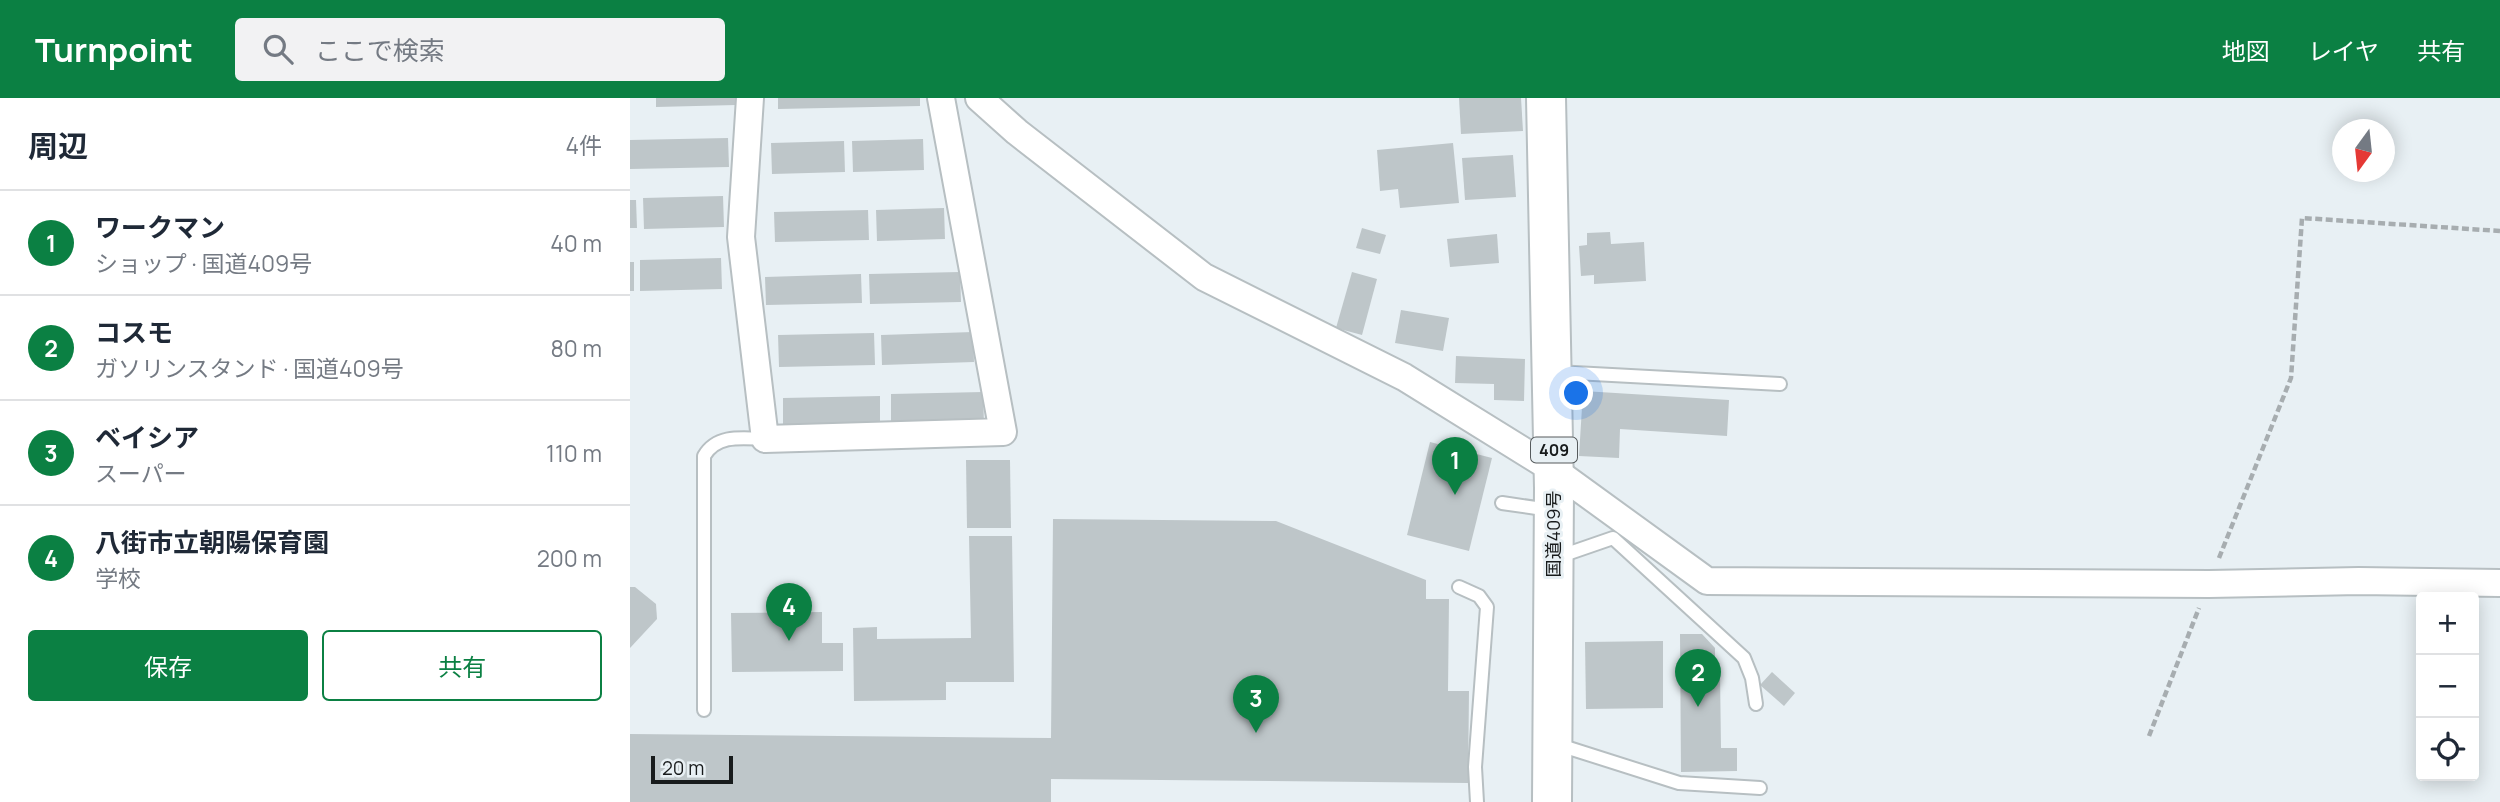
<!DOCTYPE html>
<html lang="ja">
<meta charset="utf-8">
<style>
body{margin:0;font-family:Manrope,"Noto Sans JP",sans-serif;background:#f2f2f3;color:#1f2937}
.controls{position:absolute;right:21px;bottom:21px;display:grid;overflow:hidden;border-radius:7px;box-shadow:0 4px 18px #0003}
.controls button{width:63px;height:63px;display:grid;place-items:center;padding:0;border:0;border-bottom:2px solid #e0e1e3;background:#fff;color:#1f2937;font:35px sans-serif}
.compass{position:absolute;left:1702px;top:21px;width:63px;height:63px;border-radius:50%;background:#fff;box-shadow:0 4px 18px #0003;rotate:195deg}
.scale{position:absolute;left:21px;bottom:18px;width:82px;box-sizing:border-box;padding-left:7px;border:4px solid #181b1c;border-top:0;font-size:19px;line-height:24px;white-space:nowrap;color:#181b1c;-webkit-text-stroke:5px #e8f0f4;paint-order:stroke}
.you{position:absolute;left:947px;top:296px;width:24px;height:24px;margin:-18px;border:5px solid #fff;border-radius:50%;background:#1a73e8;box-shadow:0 0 0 10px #1a73e833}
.badge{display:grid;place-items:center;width:46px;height:46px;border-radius:50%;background:#0b8043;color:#fff;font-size:23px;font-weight:700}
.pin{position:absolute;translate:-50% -58px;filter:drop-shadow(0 2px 4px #0008)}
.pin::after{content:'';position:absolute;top:37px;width:24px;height:21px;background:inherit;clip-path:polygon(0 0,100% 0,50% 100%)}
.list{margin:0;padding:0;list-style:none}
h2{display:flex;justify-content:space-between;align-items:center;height:91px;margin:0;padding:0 28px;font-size:30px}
h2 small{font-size:23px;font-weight:400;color:#747a83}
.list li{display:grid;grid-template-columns:46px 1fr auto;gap:21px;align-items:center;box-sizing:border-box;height:105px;padding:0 28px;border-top:2px solid #e0e1e3}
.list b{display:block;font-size:26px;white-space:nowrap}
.list p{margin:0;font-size:23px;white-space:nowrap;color:#747a83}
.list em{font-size:23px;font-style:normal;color:#747a83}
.actions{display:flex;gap:14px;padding:21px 28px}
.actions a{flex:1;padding:16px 0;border:2px solid #0b8043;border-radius:7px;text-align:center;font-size:24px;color:#0b8043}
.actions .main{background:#0b8043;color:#fff}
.icon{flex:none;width:38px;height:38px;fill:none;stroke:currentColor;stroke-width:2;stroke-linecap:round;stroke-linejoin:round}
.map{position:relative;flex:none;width:1870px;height:704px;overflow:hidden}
header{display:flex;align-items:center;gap:42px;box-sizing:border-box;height:98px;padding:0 35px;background:#0b8043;color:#fff}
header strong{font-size:33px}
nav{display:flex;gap:38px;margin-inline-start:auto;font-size:24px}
.search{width:490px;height:63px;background:#f2f2f3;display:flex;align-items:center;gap:18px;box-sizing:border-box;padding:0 24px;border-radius:7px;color:#747a83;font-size:26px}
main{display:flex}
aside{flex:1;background:#fff}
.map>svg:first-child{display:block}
.building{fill:#bec6c9}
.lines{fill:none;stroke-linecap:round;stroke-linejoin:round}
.service-casing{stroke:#b7bfc2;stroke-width:16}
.minor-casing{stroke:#b7bfc2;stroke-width:30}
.trunk-casing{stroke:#b7bfc2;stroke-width:42}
.path{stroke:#a7adb0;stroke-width:4.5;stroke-dasharray:7 3.5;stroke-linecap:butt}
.service{stroke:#fff;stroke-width:12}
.minor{stroke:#fff;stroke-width:26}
.trunk{stroke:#fff;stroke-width:38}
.labels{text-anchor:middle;stroke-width:6;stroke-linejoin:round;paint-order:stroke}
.shield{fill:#e8f0f4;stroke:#565b5d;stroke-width:2}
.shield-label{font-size:16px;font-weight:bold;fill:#181b1c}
.street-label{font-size:18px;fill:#181b1c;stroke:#e8f0f4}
</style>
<header>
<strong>Turnpoint</strong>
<div class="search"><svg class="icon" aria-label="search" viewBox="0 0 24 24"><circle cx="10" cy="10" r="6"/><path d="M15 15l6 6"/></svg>ここで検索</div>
<nav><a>地図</a><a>レイヤ</a><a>共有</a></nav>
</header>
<main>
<aside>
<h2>周辺<small>4件</small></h2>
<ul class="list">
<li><span class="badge">1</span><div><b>ワークマン</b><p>ショップ · 国道409号</p></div><em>40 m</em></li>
<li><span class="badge">2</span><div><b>コスモ</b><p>ガソリンスタンド · 国道409号</p></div><em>80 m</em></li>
<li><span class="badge">3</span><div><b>ベイシア</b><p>スーパー</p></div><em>110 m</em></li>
<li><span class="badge">4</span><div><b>八街市立朝陽保育園</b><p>学校</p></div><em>200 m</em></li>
</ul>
<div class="actions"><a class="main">保存</a><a>共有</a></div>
</aside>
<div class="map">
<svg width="1870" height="704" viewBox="0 0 1870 704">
<rect width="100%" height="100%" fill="#e8f0f4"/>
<!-- building -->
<g class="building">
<polygon points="26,0 106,0 106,7 26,9"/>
<polygon points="148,0 290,0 290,8 148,11"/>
<polygon points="829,0 891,0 893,33 831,36"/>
<polygon points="98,40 99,69 0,71 0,42"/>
<polygon points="293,41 294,72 223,74 222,43"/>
<polygon points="214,43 215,74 142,76 141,45"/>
<polygon points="823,45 829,105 770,110 768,91 750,93 747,52"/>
<polygon points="883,57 886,99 835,102 832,60"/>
<polygon points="93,98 94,129 14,131 13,100"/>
<polygon points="0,102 6,102 7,130 0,130"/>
<polygon points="314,110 315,141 247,143 246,112"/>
<polygon points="238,112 239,142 145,144 144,114"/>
<polygon points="732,130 756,137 750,156 726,150"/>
<polygon points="980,134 981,146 1014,144 1016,183 964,186 964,177 951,178 949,148 957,147 957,135"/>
<polygon points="867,136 869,165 820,169 817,141"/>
<polygon points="91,160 92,191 10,193 10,162"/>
<rect x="0" y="164" width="4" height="29"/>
<polygon points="330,174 331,204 240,206 239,176"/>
<polygon points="722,174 747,181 732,237 706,230"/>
<polygon points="231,176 232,205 136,207 135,179"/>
<polygon points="771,212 819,220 813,253 765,245"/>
<polygon points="343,234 344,264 252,267 251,237"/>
<polygon points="244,235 245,267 149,269 148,237"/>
<polygon points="826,258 895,261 894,303 864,302 864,286 825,285"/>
<polygon points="953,293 1099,302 1097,338 990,331 989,360 949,358"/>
<polygon points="353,294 354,327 261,330 261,296"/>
<polygon points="250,298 250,328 153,330 153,300"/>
<polygon points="800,344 862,360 839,453 777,437"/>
<polygon points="336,362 380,362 381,430 337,430"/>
<polygon points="423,421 646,423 796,482 796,501 819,501 818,593 839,593 838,685 421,681 421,704 0,704 0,636 421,640"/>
<polygon points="339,438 382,438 384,584 316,584 316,602 224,603 223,530 247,529 247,541 341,540"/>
<polygon points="0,489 5,489 26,506 27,521 0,550"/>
<polygon points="192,514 192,545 213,545 213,573 102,574 101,515"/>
<polygon points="1050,536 1072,536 1085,550 1085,575 1090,575 1091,650 1107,650 1107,673 1051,674"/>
<polygon points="1033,543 1033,610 956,611 955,544"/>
<polygon points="1142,574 1165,595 1154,608 1130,587"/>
</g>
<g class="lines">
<defs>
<g id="service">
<polyline points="926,274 1150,286"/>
<polyline points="872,405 920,412"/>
<polyline points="928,459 983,440 1114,560 1122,580 1126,606"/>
<polyline points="829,489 849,498 857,509 845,669 847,704"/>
<path d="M74 612V358C87 336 112 340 135 341"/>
<polyline points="926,646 1049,685 1130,690"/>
</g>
<g id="minor">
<polyline points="120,0 111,139 135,341 373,334 311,0"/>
<polyline points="349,0 387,34 574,179 774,279 924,372 1077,483 1579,486 1729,483 1870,485"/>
</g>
<polyline id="trunk" points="916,0 924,390 922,704"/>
</defs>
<!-- service casing -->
<use href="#service" class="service-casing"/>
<!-- minor casing -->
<use href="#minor" class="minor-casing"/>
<!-- trunk casing -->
<use href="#trunk" class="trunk-casing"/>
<!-- path -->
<g class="path">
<polyline points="1589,460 1661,280 1672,120 1870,133"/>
<polyline points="1519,638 1569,510"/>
</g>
<!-- service -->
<use href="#service" class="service"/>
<!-- minor -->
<use href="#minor" class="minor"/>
<!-- trunk -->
<use href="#trunk" class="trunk"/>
</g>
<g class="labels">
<!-- shield labels -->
<rect class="shield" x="901" y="339.5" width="46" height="25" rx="5"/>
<g class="shield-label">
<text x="924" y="358">409</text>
</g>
<!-- street labels -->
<g class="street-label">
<text transform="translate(924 436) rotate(-90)" y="6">国道409号</text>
</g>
</g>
</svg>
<div class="controls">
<button>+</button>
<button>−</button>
<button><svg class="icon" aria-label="locate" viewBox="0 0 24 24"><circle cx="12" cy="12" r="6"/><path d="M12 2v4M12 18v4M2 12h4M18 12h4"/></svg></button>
</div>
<svg class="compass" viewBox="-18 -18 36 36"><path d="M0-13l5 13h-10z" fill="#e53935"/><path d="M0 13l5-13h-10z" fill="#747a83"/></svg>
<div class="scale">20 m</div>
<div class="you"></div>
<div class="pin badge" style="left:825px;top:397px">1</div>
<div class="pin badge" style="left:1068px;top:609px">2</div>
<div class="pin badge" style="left:626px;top:635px">3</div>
<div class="pin badge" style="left:159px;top:543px">4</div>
</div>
</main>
